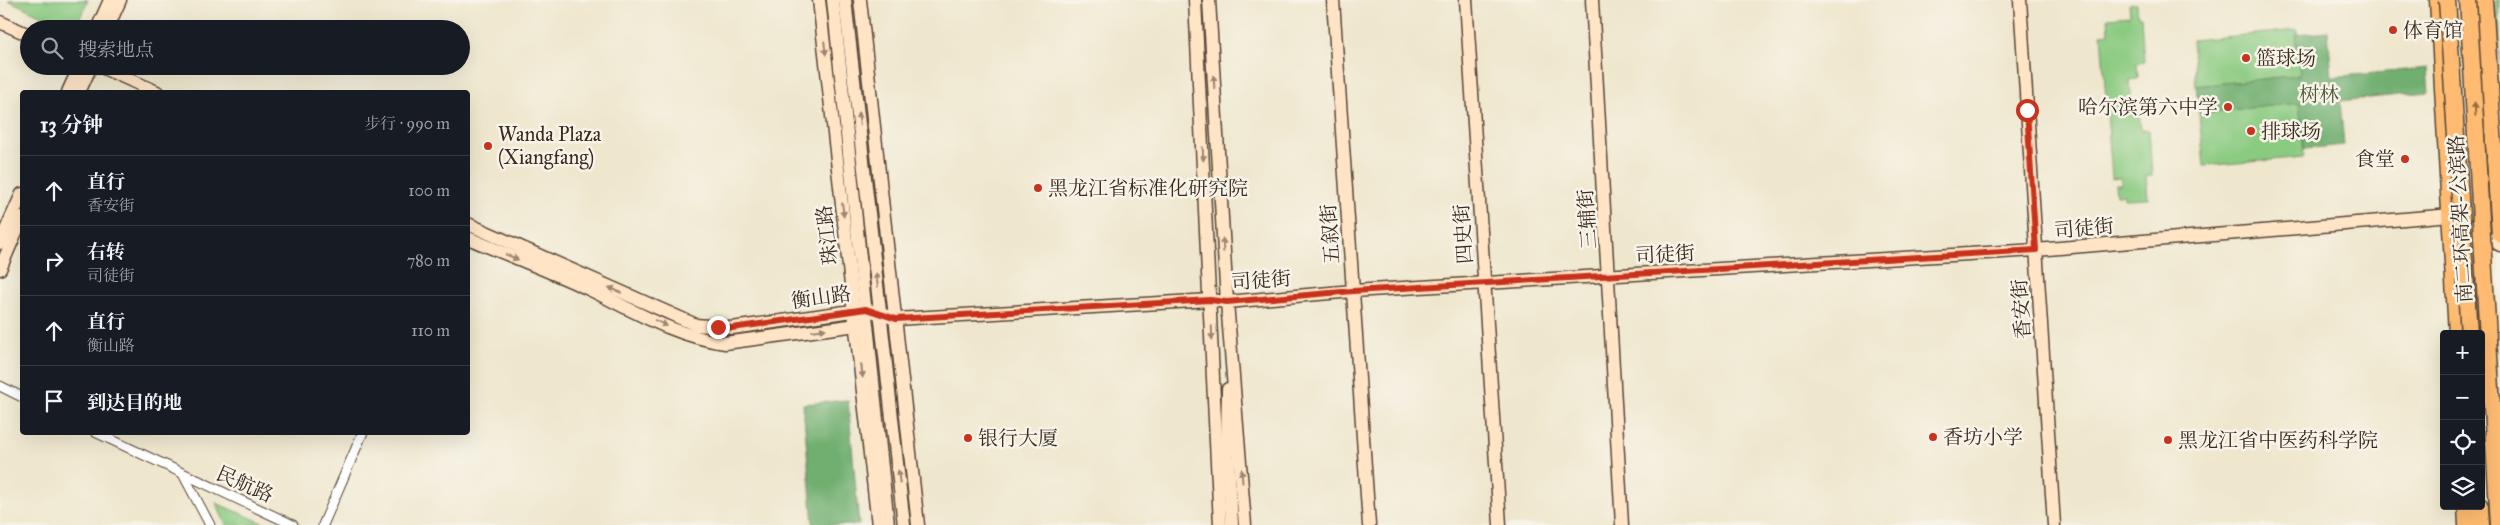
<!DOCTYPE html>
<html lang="zh">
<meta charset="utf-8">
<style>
body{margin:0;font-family:"IM FELL Great Primer","Noto Serif SC",serif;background:#242831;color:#f1f3f6}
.controls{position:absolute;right:15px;bottom:15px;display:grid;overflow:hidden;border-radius:5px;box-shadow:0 5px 20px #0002}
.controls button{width:45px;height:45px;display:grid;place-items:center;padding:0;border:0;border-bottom:1px solid #363941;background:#171b24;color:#f1f3f6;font:25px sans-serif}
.stop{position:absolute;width:15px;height:15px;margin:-11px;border:4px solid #c8321e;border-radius:50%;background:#fff}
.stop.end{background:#c8321e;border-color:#fff;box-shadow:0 1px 5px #0008}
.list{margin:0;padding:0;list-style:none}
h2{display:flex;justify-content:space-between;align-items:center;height:65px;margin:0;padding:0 20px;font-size:21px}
h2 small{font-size:16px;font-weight:400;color:#9ea1a6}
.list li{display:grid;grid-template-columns:32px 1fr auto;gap:15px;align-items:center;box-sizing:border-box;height:70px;padding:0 20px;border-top:1px solid #363941}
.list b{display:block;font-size:19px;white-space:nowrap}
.list p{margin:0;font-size:16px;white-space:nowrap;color:#9ea1a6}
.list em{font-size:16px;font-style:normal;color:#9ea1a6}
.icon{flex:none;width:28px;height:28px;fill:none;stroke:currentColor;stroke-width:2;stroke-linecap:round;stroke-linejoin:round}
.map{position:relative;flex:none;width:2500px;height:525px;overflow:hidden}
.search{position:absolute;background:#171b24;box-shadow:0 5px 20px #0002;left:20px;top:20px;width:450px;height:55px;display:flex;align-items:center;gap:12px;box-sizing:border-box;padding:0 18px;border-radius:28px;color:#9ea1a6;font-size:19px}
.panel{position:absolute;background:#171b24;box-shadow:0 5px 20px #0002;left:20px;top:90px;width:450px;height:345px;border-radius:5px}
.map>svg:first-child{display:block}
.green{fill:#8bcb81;stroke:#637a50}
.forest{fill:#70af6f;stroke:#566c46}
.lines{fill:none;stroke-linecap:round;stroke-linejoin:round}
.street-casing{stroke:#564638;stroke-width:11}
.secondary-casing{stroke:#564638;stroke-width:15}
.highway-casing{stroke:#564638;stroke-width:19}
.street{stroke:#fff;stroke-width:9}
.secondary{stroke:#ffe4c6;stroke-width:12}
.highway{stroke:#febb71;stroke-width:16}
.highway-bridge-casing{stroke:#564638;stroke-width:19;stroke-linecap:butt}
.highway-bridge{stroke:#febb71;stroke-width:16}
.oneway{fill:#9d8772}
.oneway2{fill:#936b43}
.route{stroke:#c8321e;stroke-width:6}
.poi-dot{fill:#c8321e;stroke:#f7f3e8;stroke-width:2}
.labels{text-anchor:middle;stroke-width:5;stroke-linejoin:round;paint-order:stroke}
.poi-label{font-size:20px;fill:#3b2a1e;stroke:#f7f3e8;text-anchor:start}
.park-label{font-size:20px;fill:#535a3c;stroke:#f7f3e8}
.street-label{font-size:20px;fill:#3b2a1e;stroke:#f7f3e8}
</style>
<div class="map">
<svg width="2500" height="525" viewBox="0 0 2500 525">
<rect width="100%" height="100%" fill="#f7f3e8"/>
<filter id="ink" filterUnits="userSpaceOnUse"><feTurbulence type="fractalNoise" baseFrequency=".02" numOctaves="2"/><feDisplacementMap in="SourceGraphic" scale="10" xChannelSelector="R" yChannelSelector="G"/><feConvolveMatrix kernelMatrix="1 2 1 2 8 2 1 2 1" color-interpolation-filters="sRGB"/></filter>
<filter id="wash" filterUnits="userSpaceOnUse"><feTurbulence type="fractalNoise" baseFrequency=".0096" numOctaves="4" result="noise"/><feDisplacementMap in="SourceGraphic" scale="20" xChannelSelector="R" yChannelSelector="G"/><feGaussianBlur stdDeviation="1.12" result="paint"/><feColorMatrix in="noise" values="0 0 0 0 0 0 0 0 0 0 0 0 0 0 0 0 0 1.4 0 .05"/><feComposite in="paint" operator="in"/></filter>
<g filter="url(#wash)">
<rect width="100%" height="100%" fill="#efe7cd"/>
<!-- green -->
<g class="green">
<polygon points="8,0 88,0 78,22 65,27"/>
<polygon points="2129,4 2137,4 2138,17 2141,17 2144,62 2137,63 2138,79 2130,80 2132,112 2139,112 2141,130 2149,130 2152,176 2146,176 2148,198 2124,199 2124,195 2116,195 2115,184 2121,184 2121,177 2112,178 2101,34 2109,33 2108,18 2130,16"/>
<polygon points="2297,30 2300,75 2196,86 2192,40"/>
<polygon points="2300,103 2304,157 2204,166 2199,113"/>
<polygon points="216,503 268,525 226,525"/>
</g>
<!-- forest -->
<g class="forest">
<polygon points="2495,0 2500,0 2500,73"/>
<polygon points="2328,31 2332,77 2427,68 2429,92 2340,101 2344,145 2304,149 2299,103 2199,113 2196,86 2300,75 2296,34"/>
<polygon points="848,400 859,525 813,525 803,404"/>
</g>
</g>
<g filter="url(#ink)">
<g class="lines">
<defs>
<g id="street">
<polyline points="0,386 22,397"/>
<polyline points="95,432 293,525"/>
<polyline points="184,476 210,525"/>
<polyline points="323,525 363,432"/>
</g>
<g id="secondary">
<polyline points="819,0 878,525"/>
<polyline points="833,0 888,525"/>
<polyline points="845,0 904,525"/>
<polyline points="860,0 918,525"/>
<polyline points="1195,0 1220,525"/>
<polyline points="1209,0 1227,302 1245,525"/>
<polyline points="1333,0 1369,525"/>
<polyline points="1466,0 1500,525"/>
<polyline points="1592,0 1622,525"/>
<polyline points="2020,0 2054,525"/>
<polyline points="0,22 29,35"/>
<polyline points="97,29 110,0"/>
<polyline points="107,29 120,0"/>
<polyline points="99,66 157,92"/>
<polyline points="68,92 80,66"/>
<polyline points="79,92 91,66"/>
<polyline points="468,224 696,325 732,328 866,309 896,319 1210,300 1227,302 1353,291 2036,250 2451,215 2500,245"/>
<path d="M468 238C508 255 550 271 591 290 634 311 677 337 725 343L864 324"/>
<polyline points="0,243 22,194"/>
<polyline points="0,269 22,218"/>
<polyline points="1228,389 1227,442 1232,525"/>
</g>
<g id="highway">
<polyline points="2438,0 2457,334"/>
<polyline points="2484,0 2500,234"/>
<polyline points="2466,506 2467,525"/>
<polyline points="2480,506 2481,525"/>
</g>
</defs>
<!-- street casing -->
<use href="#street" class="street-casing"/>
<!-- secondary casing -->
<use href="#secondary" class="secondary-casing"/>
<!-- highway casing -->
<use href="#highway" class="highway-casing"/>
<!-- street -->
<use href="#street" class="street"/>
<!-- secondary -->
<use href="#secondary" class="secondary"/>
<!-- highway -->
<use href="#highway" class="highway"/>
<defs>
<g id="highway-bridge">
<polyline points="2447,0 2469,334"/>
<polyline points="2468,0 2499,525"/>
</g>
</defs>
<!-- highway-bridge casing -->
<use href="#highway-bridge" class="highway-bridge-casing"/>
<!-- highway-bridge -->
<use href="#highway-bridge" class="highway-bridge"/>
</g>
<!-- one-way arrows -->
<defs><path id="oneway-solid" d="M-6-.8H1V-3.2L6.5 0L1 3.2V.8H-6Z" transform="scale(1.25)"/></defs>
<g class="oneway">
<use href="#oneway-solid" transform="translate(825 48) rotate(83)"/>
<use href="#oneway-solid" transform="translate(1214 82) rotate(-93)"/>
<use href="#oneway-solid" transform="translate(859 119) rotate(-97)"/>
<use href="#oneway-solid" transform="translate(1203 154) rotate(87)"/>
<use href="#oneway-solid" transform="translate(843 210) rotate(83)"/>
<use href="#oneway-solid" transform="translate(1223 245) rotate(-93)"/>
<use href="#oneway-solid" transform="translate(512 257) rotate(23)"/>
<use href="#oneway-solid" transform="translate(877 280) rotate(-97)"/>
<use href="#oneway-solid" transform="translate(615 290) rotate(-156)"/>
<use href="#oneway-solid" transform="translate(661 323) rotate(25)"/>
<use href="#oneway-solid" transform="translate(819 330) rotate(-8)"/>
<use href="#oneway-solid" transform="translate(1212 333) rotate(88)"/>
<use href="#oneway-solid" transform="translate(862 371) rotate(83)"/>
<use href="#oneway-solid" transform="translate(1242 476) rotate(-94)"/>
<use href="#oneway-solid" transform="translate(899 477) rotate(-96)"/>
</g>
<use class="oneway2" href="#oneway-solid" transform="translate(2475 109) rotate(-94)"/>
</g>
<g class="lines" filter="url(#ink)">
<!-- route -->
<polyline class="route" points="718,327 732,328 866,309 896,319 1210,300 1227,302 1353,291 2036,250 2027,110"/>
</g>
<!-- markers -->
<g class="poi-dot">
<circle cx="2393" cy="30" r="5"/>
<circle cx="2246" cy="58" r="5"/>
<circle cx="2228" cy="107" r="5"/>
<circle cx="2251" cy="131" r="5"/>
<circle cx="488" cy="146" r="5"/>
<circle cx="2405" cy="159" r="5"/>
<circle cx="1038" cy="188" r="5"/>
<circle cx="1933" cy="437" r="5"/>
<circle cx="968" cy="438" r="5"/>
<circle cx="2168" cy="440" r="5"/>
</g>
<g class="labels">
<!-- poi labels -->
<g class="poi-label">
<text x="2403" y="37">体育馆</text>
<text x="2256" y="65">篮球场</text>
<text x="2218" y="114" text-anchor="end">哈尔滨第六中学</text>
<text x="2261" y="138">排球场</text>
<text x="498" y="141">Wanda Plaza<tspan x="498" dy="23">(Xiangfang)</tspan></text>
<text x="2395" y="166" text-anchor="end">食堂</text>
<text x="1048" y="195">黑龙江省标准化研究院</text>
<text x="1943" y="444">香坊小学</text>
<text x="978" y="445">银行大厦</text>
<text x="2178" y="447">黑龙江省中医药科学院</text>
</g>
<!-- park labels -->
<g class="park-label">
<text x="2319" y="101">树林</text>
</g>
<!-- street labels -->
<g class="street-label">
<text transform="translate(1587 219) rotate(-94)" y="7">三辅街</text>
<text transform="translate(2460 219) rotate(-93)" y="7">南二环高架-公滨路</text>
<text transform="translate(2084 228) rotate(-5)" y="7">司徒街</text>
<text transform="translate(1330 234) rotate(-94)" y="7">五叙街</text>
<text transform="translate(1463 234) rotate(-94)" y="7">四史街</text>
<text transform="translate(827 235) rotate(-97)" y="7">珠江路</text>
<text transform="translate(1665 254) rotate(-3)" y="7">司徒街</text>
<text transform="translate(1261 280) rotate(-4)" y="7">司徒街</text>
<text transform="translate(821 297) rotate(-8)" y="7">衡山路</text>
<text transform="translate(2021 309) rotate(-94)" y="7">香安街</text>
<text transform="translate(245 484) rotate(24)" y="7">民航路</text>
</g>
</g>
</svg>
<div class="controls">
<button>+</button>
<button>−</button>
<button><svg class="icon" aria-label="locate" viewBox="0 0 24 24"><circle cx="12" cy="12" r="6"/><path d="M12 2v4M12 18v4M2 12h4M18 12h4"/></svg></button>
<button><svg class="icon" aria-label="layers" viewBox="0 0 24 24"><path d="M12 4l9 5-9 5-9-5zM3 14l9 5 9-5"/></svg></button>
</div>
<div class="stop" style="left:2027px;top:110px"></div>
<div class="stop end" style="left:718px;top:327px"></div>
<div class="search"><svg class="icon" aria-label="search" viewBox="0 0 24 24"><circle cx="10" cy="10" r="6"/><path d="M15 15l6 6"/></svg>搜索地点</div>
<section class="panel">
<h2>13 分钟<small>步行 · 990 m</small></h2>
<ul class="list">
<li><svg class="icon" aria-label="ahead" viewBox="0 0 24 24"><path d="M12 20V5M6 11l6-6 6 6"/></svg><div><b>直行</b><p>香安街</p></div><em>100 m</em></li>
<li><svg class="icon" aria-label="right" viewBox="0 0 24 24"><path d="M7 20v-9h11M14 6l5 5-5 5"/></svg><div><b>右转</b><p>司徒街</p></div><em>780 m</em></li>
<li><svg class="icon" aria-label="ahead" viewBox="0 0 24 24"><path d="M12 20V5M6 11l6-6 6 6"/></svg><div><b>直行</b><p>衡山路</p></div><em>110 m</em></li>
<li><svg class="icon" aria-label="arrive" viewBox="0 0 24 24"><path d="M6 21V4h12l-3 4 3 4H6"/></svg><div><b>到达目的地</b></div></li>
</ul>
</section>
</div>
